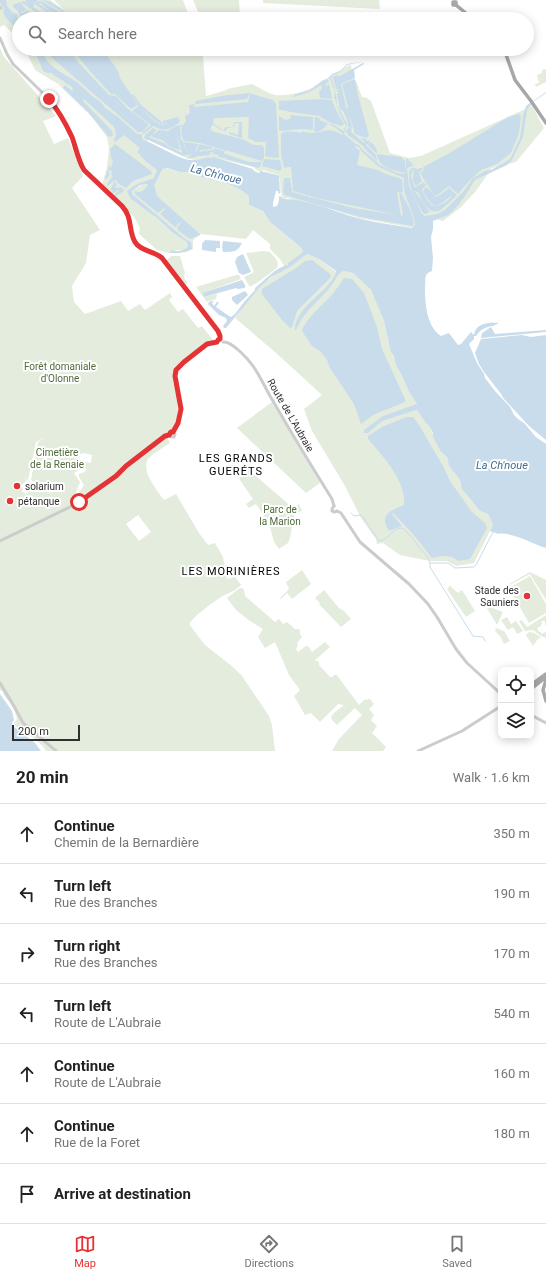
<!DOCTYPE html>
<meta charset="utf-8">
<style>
body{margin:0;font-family:Roboto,sans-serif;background:#f2f2f2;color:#222}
.controls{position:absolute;right:12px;bottom:12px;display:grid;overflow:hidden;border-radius:8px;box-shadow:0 2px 10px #0003}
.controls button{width:36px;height:36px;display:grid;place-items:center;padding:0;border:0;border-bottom:1px solid #e0e0e0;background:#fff;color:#222;font:20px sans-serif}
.scale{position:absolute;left:12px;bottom:10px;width:68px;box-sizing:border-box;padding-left:4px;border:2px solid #2f2f2f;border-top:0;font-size:11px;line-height:14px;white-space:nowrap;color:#2f2f2f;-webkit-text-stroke:3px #fff;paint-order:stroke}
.stop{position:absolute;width:12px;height:12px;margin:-9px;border:3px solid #e53234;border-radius:50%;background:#fff}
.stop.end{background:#e53234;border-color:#fff;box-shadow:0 1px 4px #0008}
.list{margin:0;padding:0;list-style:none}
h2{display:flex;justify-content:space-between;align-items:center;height:52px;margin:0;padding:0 16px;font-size:17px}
h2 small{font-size:13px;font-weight:400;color:#767676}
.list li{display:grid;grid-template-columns:26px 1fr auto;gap:12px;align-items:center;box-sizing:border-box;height:60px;padding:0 16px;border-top:1px solid #e0e0e0}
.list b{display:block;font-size:15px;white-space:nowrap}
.list p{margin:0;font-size:13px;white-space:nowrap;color:#767676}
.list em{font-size:13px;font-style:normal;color:#767676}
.icon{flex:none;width:22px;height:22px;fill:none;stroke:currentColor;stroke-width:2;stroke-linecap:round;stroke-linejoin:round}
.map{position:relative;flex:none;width:546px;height:751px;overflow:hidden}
.search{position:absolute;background:#fff;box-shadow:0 2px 10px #0003;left:12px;right:12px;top:12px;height:44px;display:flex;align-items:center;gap:10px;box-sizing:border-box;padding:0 14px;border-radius:22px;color:#767676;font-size:15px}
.sheet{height:472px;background:#fff}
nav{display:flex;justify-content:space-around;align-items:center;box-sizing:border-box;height:56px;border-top:1px solid #e0e0e0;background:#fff;font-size:11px;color:#767676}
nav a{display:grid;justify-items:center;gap:2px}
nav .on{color:#e53234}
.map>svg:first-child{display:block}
.green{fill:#e4ecdd;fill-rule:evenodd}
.water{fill:#c9dcec;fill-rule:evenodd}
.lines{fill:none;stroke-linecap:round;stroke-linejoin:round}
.stream{stroke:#c9dcec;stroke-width:1}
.minor{stroke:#ccc;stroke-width:3}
.major{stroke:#a7a7a7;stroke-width:3.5}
.route{stroke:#e53234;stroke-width:5}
.poi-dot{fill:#e53234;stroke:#fff;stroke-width:1.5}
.labels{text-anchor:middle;stroke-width:4;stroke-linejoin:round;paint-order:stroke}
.park-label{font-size:10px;fill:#4f6b3c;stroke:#fff}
.street-label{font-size:10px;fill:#2f2f2f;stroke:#fff}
.poi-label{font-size:10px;fill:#2f2f2f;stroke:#fff;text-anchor:start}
.water-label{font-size:11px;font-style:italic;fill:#3d6b91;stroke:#fff}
.neighbourhood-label{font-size:11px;letter-spacing:1px;fill:#000;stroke:#fff}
</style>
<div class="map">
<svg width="546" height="751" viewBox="0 0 546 751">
<rect width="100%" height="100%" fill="#fff"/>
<!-- green -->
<g class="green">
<polygon points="0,0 50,0 64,10 54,0 183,0 190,19 19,19 19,39 4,25 0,27"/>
<polygon points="193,0 239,0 240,17 231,19 201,19"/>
<polygon points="263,0 379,0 380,9 263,3"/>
<path d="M0 48 4 57 56 116 43 121 54 144 68 138 83 176 72 188 100 230 90 235 86 263 72 286 74 302 85 314 121 301 128 311 140 304 145 310 170 293 172 297 169 300 178 312 183 309 198 328 202 326 213 340V341C203 345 175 363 173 374 172 378 174 384 175 389 177 400 180 416 175 426 173 430 169 432 166 435L170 443C163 448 155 452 149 458 139 469 157 490 164 500L176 494 199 533 208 545 215 543 223 557 227 579 235 577 241 585C236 591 228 593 221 597 212 603 195 615 189 624L205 645 233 667 242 676 263 707 269 716 272 725 275 751H46C40 740 25 733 15 726L14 723 17 719C15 709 9 701 3 694V692L0 690ZM46 437 38 442 31 480 56 496 34 484 26 494 22 491 23 489 20 486 27 480 22 477 28 480 36 442ZM83 453 92 455 91 463 79 461 80 454ZM87 469 85 472 79 474V477L84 485 71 505 80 482 74 473 79 470ZM138 515 151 532 139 541 126 524Z"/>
<path d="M25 49H201L203 56 206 96 227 90V89L252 84C259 87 265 92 272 94 281 98 305 92 314 87 322 82 329 76 337 72 342 70 345 66 351 65L353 79 356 81 362 97 367 98 371 101 390 153 409 158 421 156 532 106 544 128 516 162 492 168 476 191 460 208 443 221 422 215 414 228 359 218 331 209 306 204 288 198 284 199C277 192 283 182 278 175L263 170 261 172C258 171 255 170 254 167L212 157 197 160 188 159 149 139 137 152 146 162 157 170 155 178 143 181 128 194 157 218 173 233 187 242 188 245 184 250H172L184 253 191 242 184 238 135 198 132 195V191C140 185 145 183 155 184L161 172 165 168 180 172 187 171 197 176 229 184 241 190 249 196V205L263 211 270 222 298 245 307 254 319 259 336 272 344 271 353 273 371 290 384 321 389 344 392 353 394 356 396 365 401 374 409 392 417 404 416 410 419 412 425 422 429 426 442 453 447 457C448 460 448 463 449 466 453 473 463 479 461 488L480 511 488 514 493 525 474 563 456 566 447 561H430L400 555 383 543 377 544 376 539 361 518 345 486 312 431 304 409 322 395 275 352 235 318C248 299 264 278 286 269L280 259 270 249V244L253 230 246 239 201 234 193 240V249L184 253H169L157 250 139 234 140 228 134 217 102 185 107 167 109 148 107 137 91 116 58 84 35 70Z"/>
<polygon points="546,69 546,82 536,87 535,84 539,83 537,75 542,73 542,70"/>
<path d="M264 251 270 252C274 257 280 261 277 268L261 280 250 287 244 277 254 272 246 253Z"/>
<polygon points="171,256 180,256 185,273 184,275 185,280 188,282 186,285 168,263 167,260"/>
<polygon points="236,275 239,275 241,279 202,293 204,297 217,294 216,299 207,302 196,287"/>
<polygon points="272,402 320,483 306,493 237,428"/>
<polygon points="248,469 293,508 299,504 302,511 294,514 290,538 288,543 279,549 274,542 269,523 256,504 249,508 246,504 253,499 240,480 239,475"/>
<polygon points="302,570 311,584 292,599 287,593 281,599 280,598 289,589 286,582"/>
<polygon points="530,572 546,580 546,600 530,574 504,588 504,587"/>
<polygon points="530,576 546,604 546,613 529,623 509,588"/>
<polygon points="449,585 458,593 462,590 475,611 466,617 447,589 449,587"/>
<polygon points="240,588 242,588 244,590 245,596 275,622 279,619 283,624 287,622 295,629 299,629 300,631 300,634 302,637 297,643 298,645 296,649 298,652 306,646 309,647 312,652 325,642 330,647 315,660 319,662 319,665 330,677 332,677 336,674 359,705 364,700 370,699 374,704 369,709 374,715 371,720 377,726 372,733 386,747 383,751 332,751 339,739 362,715 355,708 337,725 332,720 331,717 334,713 344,705 338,704 320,722 311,713 305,715 294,696 300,690 289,675 275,642 265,648 258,637 263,629 250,621 236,610 227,598"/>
<polygon points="324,590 339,608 344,611 351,619 341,627 319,604 320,603 315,598"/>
<polygon points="490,607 503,612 497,625 487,608"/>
<polygon points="546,615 546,625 545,625 545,621 542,621 541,626 537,628 539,632 541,632 541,634 546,632 546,638 541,636 533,630 525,631 519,621 522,620 527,627"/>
<polygon points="507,617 511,624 516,621 523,631 517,634 513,627 508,630 501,620"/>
<polygon points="496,628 504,631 510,641 504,644 500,636 495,631"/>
<polygon points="529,632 534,633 541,637 537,640 533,646 526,635"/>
</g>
<!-- water -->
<g class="water">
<path d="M0 0H6L7 6 13 13 17 14V16L19 19V29C12 24 1 17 4 8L3 6 1 7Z"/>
<polygon points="27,0 38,0 34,3 41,0 39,4 60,19 57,19 35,4 33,7 49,19 46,19 21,2 24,1 28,5 32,4 28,5 25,1"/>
<path d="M42 0C51 0 61 9 68 14V16L66 19H65V17L64 19H61C57 16 41 5 40 2L42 1 66 16 64 13Z"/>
<polygon points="20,2 26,9 23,12 21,10 22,14 27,10 29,11 24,16 28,19 22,19 18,11 13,7 13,5"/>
<path d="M34 49H44L43 51C45 66 65 74 77 82 82 86 86 91 91 95 97 100 102 101 105 108 110 110 113 115 117 116L137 134H141L142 135V139C155 144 175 157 189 160 197 161 205 157 214 157L253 169 254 171 259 173 261 171 277 175 279 176 280 193 279 194 278 191H276L273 203V207L277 206 279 201V196H280L284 199C307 199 338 213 361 219 378 223 395 225 412 228L415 225C414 208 401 196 404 178L379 167 362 152 359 147 356 146 355 147 360 151 357 165 378 170 386 174 402 179 403 191 402 193 398 192 397 193 401 216 403 215 399 193 402 194C406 203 416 216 413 226L360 217 284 195 283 191 284 178H290L292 192 310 197 309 201 311 197 353 208 397 215 317 198 293 191 291 167H288L285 168H284L281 155V134C286 130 295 132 302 133V131C320 138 324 123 342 135L343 134 336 128 329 124V123L336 126 343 131 346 126 339 112 335 99 334 98 335 93 330 78 327 80 329 81 325 85 326 87 327 85 329 84 332 99 320 98 319 92 322 88 321 85C313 91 304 94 294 97V95L278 96 294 95 310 90 323 80 328 79 332 74 340 71 347 64 365 61 378 49 365 61 347 65 340 72 331 76 336 94 337 105 347 124 344 134 356 144 359 145 363 150 377 162 378 164 397 173 405 174 406 159H408L409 161 407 162 410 161 414 166H413L409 164 412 166 407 168 409 186 422 214 425 216 437 214 445 210 463 192 473 178 485 171 491 170 510 159 520 138 523 116 526 106 546 92V93L533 102 527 110 523 137 512 160 507 165 475 180 463 199 452 212 448 215 433 221V229L431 237 433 258 432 271C431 272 428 272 427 274 424 277 426 283 425 286 425 302 426 326 441 336L449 333 458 345 461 344 471 332 474 335C475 323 489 322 499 323 489 329 485 324 476 336H474V339L469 344 477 363 484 374 485 378 495 391 510 407 514 415 518 419 524 423 536 437 546 444V548C533 544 511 531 498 534L490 531 493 525 488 514 480 511 461 488C463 479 453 473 449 466 448 463 448 460 447 457L441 452 433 437V433L429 426 425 422 418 411 416 410 382 421 368 433H364V430L383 416 417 404 409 392 401 374 396 365 394 356 391 352 389 344 384 321 371 290 353 273 344 271 341 272C336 277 333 284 328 290 317 302 302 314 296 330H295C295 311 318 297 329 284 332 280 334 277 336 273V271L319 259 307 254 290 267 271 277 259 288 226 328H224L223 326 227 321 226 318 219 315 208 304 209 302 212 301H214L212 303 214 306 217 302H219L216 307 229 316 231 317 235 314 244 302 255 290V288C265 280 276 267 288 265V263L302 253 303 250 298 245 270 222 263 211 249 205V196L241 190 229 184 197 176 189 172H180L167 168 163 169 161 172 155 184H154L157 196 200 234V235L190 239 179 231 177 228 181 223H179L175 227 160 214 165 209 164 208 158 213 136 195 135 193V191C143 194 144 189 148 185V184L140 185 132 191V194L184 238 191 242 192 249C184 253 178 253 170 253L172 250C179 252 185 251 188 245L187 242 173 233 157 218 131 199 128 194 127 191C135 184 144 181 154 178L157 170 146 162 137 152 140 148 124 135 115 142 114 141 116 134 114 127 84 99 83 101 87 105 112 131 113 135 111 137 108 136 88 112 63 88 65 85 72 91 73 90 72 87 51 73H48L43 71Z"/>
<polygon points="47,49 63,49 69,54 72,54 79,63 109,95 116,96 127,108 148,124 148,126 142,132 138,132 51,57 47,51"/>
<path d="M72 49H91L94 53 101 51H103C109 59 119 69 120 78L138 105 131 109 117 96 115 94H111L88 69Z"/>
<path d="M363 63 364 64 354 70 355 78 342 83 341 85 346 107 347 108 348 107 342 84 355 79 358 95 369 136 366 138 355 134 348 110 352 127V128L348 127C348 121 345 111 340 109L337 95 338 93 340 92H337V90L340 89H336L333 77 337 75 340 76Z"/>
<path d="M249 93 273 100 276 104 279 158 267 157 265 156 266 142H256L248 138 249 117 214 118 213 123 223 130 226 127H233L234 122H242V138L229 134V132L238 135 239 123H235L234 127 227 128 226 131 221 130 213 124 210 129 214 132 242 139 254 145H262L264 148V159L280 160 282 168 280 171 262 166 264 159 262 161 225 150 224 153 225 154 249 162H262L259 168 226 159 225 157 224 158 219 157 218 155 213 154V152L209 153H211L206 157 207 155 201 156H198L193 158H189L188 156 193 154 187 155 184 142 198 144 195 152 197 150 199 144 212 147V149L201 150V148L200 152 202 151 213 150 214 148 224 151V150L200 143 184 141C181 137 181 130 182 126L180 127 181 140 183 141 187 155 183 156 144 138 145 135 153 128 156 130V131L149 137 164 143 168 146 182 153 176 132 180 150H179L169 146 164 141 150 136 157 132 158 130 168 131 176 126 183 125 186 121 185 116 190 113 189 105 195 104 196 101 221 96ZM249 95H250L248 102 194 107V105L196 104 247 99Z"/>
<path d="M133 94 141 105 163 123V125L154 120 140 107 154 121 164 126 163 121 165 120 167 127 166 120 178 117 180 121 179 123C169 130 164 132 153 126L144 134 142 133 151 125 132 111 139 106 132 95Z"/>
<path d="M321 99 332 100 336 110 344 124 342 126C336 125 323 120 320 116L291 112 282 110H279V101Z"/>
<path d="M519 114 521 116 519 133 511 153 497 164 481 170 469 181 458 194 449 186 439 194 435 196 436 197 440 195 449 188 457 195C453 200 448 203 443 208 430 219 423 202 418 192L413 191C420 194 424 206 430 212L425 214 423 213C416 201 406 184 410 169L413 168V169L411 176 414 186 416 187 424 182 426 186 422 189V190L427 200 432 206C440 207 448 201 453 195 447 198 442 205 434 206 429 202 425 196 423 190L427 187 434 195 420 173 424 170 423 167 448 154 508 117Z"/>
<path d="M291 115 313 117V130L301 129 282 131 279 130V116C283 117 282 121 290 119Z"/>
<path d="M315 117 319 118 321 121 328 123C325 128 321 132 314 132Z"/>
<path d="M349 128 352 129 351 132 364 143 365 142 360 138 366 139 367 141 369 140 370 142 368 144 371 142C374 145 378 149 377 154L367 144 366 145 376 155 377 161 365 149 362 145 348 135 346 132V131Z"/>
<polygon points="115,144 151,171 152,174 133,181 126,188 119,184 114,178 115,180 114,181 117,184 115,187 117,188 121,187 124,190 123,192 115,196 114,195 120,190 116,191 112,194 111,192 114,190 110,190 114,183 113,181 108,186 107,184 113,176 111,174 112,171 109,170 109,176 106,179 105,179 109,166 111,168 113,161 111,158 110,149"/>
<path d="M377 154 401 157 405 161V172L404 173C392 169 378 168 377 154Z"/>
<path d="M413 167 417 169 422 168 423 169 419 173 422 181 416 186C410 180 415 174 413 167Z"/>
<polygon points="205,240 220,241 220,248 216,248 216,252 202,250 202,244"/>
<path d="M223 241 242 243C238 252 233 252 223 252L222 247Z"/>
<polygon points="243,254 251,272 243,275 239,273 235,262 237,257"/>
<polygon points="312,260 330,274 331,276 330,278 297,311 292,327 290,328 282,320 262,294 262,289 296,268 305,261"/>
<path d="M344 278 352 279 364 293 377 327 382 349 405 399V402L373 415 361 424 354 404 330 368 327 360 321 352 311 345 302 331C305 320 320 307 328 299 334 293 339 285 344 278Z"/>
<polygon points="242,280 245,285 245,288 238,289 236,288 204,297 202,293"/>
<polygon points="245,291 248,295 237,305 232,300 232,297"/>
<polygon points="491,327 495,334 546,330 546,332 481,338 482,333"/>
<polygon points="522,335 531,337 546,335 546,440 529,426 504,399 501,394 484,372 479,364 475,353 481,339"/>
<path d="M406 417H413L419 425 443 466 450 481 471 511 485 523 487 528 470 559 458 561C450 554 442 556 432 558L413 534 393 513 392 514 402 526 389 531C378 514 391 511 404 505 407 482 382 455 368 439V436L382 427Z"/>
<polygon points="0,694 12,711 14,720 12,723 13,726 35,743 41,751 0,751"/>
</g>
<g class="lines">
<!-- stream -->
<g class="stream">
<path d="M351 513 354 516 361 515 363 517 379 541C390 539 390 530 401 528L404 529 414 540 418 546 427 556 430 563H448L455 568 474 567 476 565 493 532"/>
<polyline points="430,563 430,567 473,636 483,637 485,641"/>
</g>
<!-- minor -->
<g class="minor">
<polyline points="0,8 1,8"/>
<path d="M0 38 7 54 13 64 49 99 57 109 72 137 81 166 84 170 125 209C131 219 130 238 137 245 144 252 155 252 162 258L219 332 220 339"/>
<path d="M223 342C232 341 248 359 253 366 261 377 266 390 273 401 292 434 312 467 332 499L334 506"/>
<polyline points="169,435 171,437 174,437 175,434 173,432"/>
<polyline points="334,506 332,509 332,511 335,512 337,511"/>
<polyline points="337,511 341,513 360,542 409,584 428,604 437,617 456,649 467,663 501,694"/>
<polyline points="0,541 74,505 116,476 126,466 165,436 169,435 171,432 173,432 179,423 181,409 175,376 176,370 184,362 207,344 217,342"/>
<polyline points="0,683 14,706 23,723 56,751"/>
<polyline points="531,715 546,723"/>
<polyline points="418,751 462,731 501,706"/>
</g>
<!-- major -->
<g class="major">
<rect x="453" y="2" width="3" height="3"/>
<polyline points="456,5 473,19"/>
<polyline points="504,49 515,80 531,101 546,123"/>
<polyline points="546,680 543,690 546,701"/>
<polyline points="531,685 546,674"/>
<polyline points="531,689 546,677"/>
</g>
</g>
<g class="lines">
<!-- route -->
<path class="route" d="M49 99C58 110 66 124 72 137 76 148 78 160 84 170L122 206C133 218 128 230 135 242 140 251 154 251 162 258L218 331 220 336V339L218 340 217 342 207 344 184 362 176 370 175 376 181 409 178 423 173 432H171L169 435 165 436 126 466 116 476 79 502"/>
</g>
<!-- markers -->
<g class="poi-dot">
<circle cx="17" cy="486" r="4"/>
<circle cx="10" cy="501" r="4"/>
<circle cx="527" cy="596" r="4"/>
</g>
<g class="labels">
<!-- park labels -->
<g class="park-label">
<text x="60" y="370">Forêt domaniale<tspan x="60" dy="12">d'Olonne</tspan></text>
<text x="57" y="456">Cimetière<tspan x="57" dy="12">de la Renaie</tspan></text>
<text x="280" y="513">Parc de<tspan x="280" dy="12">la Marion</tspan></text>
</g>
<!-- street labels -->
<g class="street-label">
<text transform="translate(291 415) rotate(60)" y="4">Route de L'Aubraie</text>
</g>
<!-- poi labels -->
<g class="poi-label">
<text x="25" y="490">solarium</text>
<text x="18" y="505">pétanque</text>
<text x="519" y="594" text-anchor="end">Stade des<tspan x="519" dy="12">Sauniers</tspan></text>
</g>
<!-- water labels -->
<g class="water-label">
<text transform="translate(216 174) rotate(14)" y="4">La Ch'noue</text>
<text x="502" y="469">La Ch'noue</text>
</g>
<!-- neighbourhood labels -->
<g class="neighbourhood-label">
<text x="236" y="462">LES GRANDS<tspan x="236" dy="13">GUERÉTS</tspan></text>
<text x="231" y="575">LES MORINIÈRES</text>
</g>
</g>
</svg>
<div class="controls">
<button><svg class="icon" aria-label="locate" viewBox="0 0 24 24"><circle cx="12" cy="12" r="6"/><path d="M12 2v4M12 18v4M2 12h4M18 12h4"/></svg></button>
<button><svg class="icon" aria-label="layers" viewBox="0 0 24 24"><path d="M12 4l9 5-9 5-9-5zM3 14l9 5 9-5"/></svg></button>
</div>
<div class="scale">200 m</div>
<div class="stop" style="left:79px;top:502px"></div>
<div class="stop end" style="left:49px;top:99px"></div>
<div class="search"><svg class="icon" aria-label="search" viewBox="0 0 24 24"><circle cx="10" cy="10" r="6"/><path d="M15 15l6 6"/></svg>Search here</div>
</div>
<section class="sheet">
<h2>20 min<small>Walk · 1.6 km</small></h2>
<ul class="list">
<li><svg class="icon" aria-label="ahead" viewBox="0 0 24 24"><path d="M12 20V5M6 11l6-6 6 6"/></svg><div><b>Continue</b><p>Chemin de la Bernardière</p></div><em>350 m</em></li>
<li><svg class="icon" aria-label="left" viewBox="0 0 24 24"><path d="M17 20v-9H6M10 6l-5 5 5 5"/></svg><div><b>Turn left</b><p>Rue des Branches</p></div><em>190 m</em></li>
<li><svg class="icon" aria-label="right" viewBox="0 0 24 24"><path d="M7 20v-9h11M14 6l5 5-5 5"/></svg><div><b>Turn right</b><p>Rue des Branches</p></div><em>170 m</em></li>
<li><svg class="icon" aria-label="left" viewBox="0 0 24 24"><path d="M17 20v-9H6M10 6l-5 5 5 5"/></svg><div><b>Turn left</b><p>Route de L'Aubraie</p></div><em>540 m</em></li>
<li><svg class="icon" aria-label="ahead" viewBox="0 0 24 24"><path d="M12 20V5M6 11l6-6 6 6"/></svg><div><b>Continue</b><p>Route de L'Aubraie</p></div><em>160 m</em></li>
<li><svg class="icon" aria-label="ahead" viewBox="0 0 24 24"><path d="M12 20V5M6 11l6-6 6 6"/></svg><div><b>Continue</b><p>Rue de la Foret</p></div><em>180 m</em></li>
<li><svg class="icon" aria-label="arrive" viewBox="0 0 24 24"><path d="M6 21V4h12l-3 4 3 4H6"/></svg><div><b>Arrive at destination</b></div></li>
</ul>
</section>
<nav>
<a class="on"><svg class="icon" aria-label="map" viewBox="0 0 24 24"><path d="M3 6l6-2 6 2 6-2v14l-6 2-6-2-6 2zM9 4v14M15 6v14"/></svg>Map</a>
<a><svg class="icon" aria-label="directions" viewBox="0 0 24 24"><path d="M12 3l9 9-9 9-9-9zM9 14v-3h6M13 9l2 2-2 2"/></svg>Directions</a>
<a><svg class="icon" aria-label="saved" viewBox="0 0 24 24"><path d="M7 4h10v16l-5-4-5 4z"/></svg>Saved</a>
</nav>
